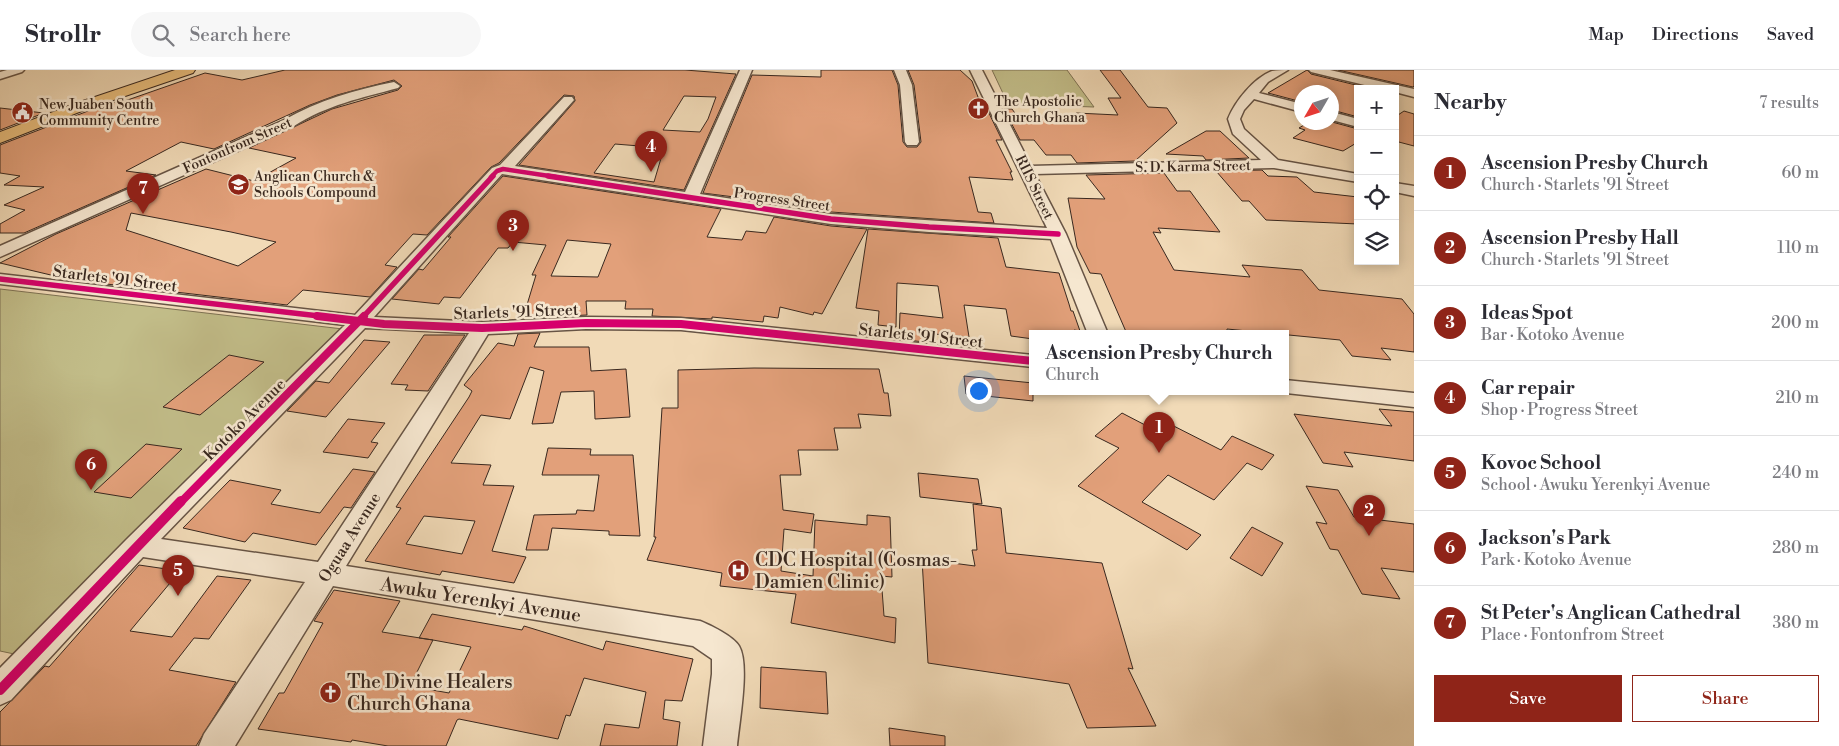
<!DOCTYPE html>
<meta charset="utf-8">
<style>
body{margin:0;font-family:"Libre Bodoni",serif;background:#f7f7f7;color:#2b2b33}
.controls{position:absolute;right:15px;top:15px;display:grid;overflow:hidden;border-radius:0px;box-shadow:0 2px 12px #0003}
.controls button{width:45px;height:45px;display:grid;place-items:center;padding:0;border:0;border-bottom:1px solid #e1e1e2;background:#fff;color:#2b2b33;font:25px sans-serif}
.compass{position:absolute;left:1294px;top:15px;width:45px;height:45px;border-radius:50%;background:#fff;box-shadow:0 2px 12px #0003;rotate:231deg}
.you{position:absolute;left:978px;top:320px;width:18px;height:18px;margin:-12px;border:4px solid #fff;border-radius:50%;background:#1a73e8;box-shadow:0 0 0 8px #1a73e833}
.badge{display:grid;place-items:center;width:32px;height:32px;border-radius:50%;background:#8f2418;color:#fff;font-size:16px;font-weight:700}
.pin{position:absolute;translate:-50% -41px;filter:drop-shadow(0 1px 2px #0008)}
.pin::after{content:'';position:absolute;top:26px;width:18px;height:15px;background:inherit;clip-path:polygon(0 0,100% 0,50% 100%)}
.popup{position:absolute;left:1029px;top:260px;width:260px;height:65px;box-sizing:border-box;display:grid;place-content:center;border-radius:0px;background:#fff;filter:drop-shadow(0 1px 4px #0005);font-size:16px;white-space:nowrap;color:#7c7c81}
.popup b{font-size:19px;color:#2b2b33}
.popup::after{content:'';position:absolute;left:50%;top:100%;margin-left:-10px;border:10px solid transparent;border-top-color:#fff}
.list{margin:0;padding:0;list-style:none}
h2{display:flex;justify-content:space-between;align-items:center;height:65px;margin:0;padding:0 20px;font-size:21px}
h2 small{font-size:16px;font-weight:400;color:#7c7c81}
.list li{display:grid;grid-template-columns:32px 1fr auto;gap:15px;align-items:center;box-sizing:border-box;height:75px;padding:0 20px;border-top:1px solid #e1e1e2}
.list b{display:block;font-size:19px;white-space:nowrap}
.list p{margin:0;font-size:16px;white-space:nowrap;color:#7c7c81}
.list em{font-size:16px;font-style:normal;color:#7c7c81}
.actions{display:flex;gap:10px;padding:15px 20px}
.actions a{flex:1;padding:11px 0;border:1px solid #8f2418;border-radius:0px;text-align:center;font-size:18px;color:#8f2418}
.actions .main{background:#8f2418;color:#fff}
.icon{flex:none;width:28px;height:28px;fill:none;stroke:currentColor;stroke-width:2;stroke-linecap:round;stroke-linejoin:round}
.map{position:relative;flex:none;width:1414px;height:676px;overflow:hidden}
header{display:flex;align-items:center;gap:30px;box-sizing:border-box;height:70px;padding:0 25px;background:#fff;border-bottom:1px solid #e1e1e2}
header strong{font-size:24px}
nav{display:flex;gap:28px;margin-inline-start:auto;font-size:18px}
.search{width:350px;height:45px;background:#f7f7f7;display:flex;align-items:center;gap:12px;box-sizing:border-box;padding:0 18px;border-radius:28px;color:#7c7c81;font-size:19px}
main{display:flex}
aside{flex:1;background:#fff}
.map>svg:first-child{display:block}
.green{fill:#c2bd89;stroke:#7e7254}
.building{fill:#e2a07a;stroke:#39281f;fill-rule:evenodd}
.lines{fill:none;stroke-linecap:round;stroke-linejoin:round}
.street-casing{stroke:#675445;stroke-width:3}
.primary-casing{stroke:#39281f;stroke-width:2}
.street{fill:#f6e7d0;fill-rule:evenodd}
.primary{fill:#e8bd7c;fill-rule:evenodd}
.cycleway-far3-casing{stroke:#f6e7d0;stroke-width:6}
.cycleway-far2-casing{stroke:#f6e7d0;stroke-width:8}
.cycleway-far1-casing{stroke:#f6e7d0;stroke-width:11}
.cycleway-casing{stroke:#f6e7d0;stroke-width:13}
.cycleway-far3{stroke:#d6006c;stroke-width:4.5}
.cycleway-far2{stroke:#d6006c;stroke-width:5.5}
.cycleway-far1{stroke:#d6006c;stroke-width:8}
.cycleway{stroke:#d6006c;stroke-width:10}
.labels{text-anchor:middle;stroke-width:5;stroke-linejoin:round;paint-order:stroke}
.far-poi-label{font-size:14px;fill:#39281f;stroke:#f6e7d0;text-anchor:start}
.far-street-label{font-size:14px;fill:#39281f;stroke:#f6e7d0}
.street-label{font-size:16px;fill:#39281f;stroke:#f6e7d0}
.near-poi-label{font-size:19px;fill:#39281f;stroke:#f6e7d0;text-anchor:start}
.near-street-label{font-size:19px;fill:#39281f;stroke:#f6e7d0}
</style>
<header>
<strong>Strollr</strong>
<div class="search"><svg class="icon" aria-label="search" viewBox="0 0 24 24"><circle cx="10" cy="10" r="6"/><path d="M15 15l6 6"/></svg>Search here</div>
<nav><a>Map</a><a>Directions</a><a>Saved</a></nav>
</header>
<main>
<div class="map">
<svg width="1414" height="676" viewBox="0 0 1414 676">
<rect width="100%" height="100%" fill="#f1dab7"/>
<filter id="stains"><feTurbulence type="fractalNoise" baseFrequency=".004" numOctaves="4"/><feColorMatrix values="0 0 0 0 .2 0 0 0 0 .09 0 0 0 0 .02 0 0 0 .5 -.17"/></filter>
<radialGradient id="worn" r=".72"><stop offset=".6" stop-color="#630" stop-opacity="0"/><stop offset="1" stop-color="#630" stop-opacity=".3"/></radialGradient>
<!-- green -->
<g class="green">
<polygon points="992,0 1067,0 1094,37 1008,34"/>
<polygon points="0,219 343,259 19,585 0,581"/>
</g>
<!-- building -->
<g class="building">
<path d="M285 0H685L736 4 684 120 519 95 575 31 574 26 564 25 499 93 491 97 427 165 413 164 385 195 397 197 370 227 303 220 287 235 72 210 0 193 56 164 206 99 254 111 296 88 249 78 332 39 398 20 402 16 394 10 337 25 310 35 214 79 181 72 126 101 156 105 24 163H0V154L25 140 4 135 44 117 4 115 20 106 0 103V75L88 41 112 32 119 33 205 3 242 10ZM684 26 716 27 708 49 700 62 663 60ZM615 74 664 78 654 112 594 103ZM131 143 231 162 276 172 238 196 126 160Z"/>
<polygon points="821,0 892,0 898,15 903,72 907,77 917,77 921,72 914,15 908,0 960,0 972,11 981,35 985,35 1002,70 996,70 1012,102 1010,102 1013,110 969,107 978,142 991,143 994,153 831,142 780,134 781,133 703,123 752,5 821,7"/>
<polygon points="1100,0 1120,0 1148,37 1167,38 1177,53 1135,91 1077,93 1071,85 1046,85 1034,70 1020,70 1004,39 1012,39 1017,46 1081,49 1076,43 1118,45 1108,28 1121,28"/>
<polygon points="1307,0 1311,4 1372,19 1358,19 1358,47 1332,40 1332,22 1302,22 1302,32 1268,23"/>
<polygon points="1338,0 1414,0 1414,16 1413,17"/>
<polygon points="0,38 44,43 0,60"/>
<polygon points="1404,41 1414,44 1414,76 1395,71 1395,47"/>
<polygon points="1309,52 1332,52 1358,59 1358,72 1343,81 1293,68 1305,60 1299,58"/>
<polygon points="1206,61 1220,61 1249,88 1206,90 1203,86 1166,84"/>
<polygon points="1262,100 1268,106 1297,107 1314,122 1358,127 1358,154 1266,150 1249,131 1242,131 1216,101"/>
<polygon points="1164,103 1177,121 1190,121 1220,162 1158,158 1161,163 1153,162 1174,200 1250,207 1242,195 1302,200 1319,220 1402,229 1414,244 1414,282 1381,278 1391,290 1352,286 1340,270 1227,259 1227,264 1127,264 1101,204 1090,203 1077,177 1068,128 1105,129 1086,105"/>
<path d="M503 106 721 139 707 167 742 170 746 161 766 163 774 147 831 156 867 159 822 244 814 242 813 245 780 237 778 248 764 246 763 252 712 247V249L652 246 653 239H625L626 231H586L587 245 523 248 536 205H532L546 175 513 172 508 178H498L460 228 444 227 439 234 392 229 419 199 423 200 451 167H448ZM567 170 611 174 598 207 551 206Z"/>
<polygon points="868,159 998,168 1006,197 1059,203 1069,234 1071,241 1073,241 1080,261 1074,260 1076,264 1033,264 1033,269 1011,266 1006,239 964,235 969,267 923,263 924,272 899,269 900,243 943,248 938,216 897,213 896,257 878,255 879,241 856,238"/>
<path d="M540 263 534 277H589L591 301 626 299 630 347 595 349 594 321 561 322 553 353 532 354 544 301 530 297 510 349 481 345 451 393 491 395 483 415 514 416 492 481 526 487 514 513 442 501 440 505 365 491 401 438 396 437 469 327 472 321 464 315 498 273 514 276 518 264ZM424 446 475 451 462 484 406 474Z"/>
<polygon points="424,265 465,265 428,321 405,320 408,315 391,314"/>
<polygon points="364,270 390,272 326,347 287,341 316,311 329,313"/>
<polygon points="229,285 264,292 200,345 163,337"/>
<polygon points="754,298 879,299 884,323 888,323 891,346 858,344 861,358 834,358 838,380 798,380 801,405 780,405 783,440 814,444 811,463 784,459 781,501 813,506 815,450 867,455 867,445 890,447 892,507 881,506 884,546 896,548 895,573 791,553 796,524 720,516 722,503 647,490 656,467 654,467 662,338 678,338 678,300"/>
<polygon points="964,306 1033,313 1033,331 966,324"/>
<polygon points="1379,339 1414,342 1414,391 1344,382 1353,397 1323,393 1294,344 1392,356"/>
<polygon points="1122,343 1147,356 1156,347 1221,380 1232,366 1274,385 1262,400 1247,393 1214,430 1168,405 1142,432 1201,465 1187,480 1078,416 1119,378 1095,366"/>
<polygon points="348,349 385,353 371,372 378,373 368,388 323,382"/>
<polygon points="146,374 182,379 131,428 94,422"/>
<polygon points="548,378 591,379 590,385 633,385 640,466 609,465 609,461 552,458 548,480 526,480 534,445 576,444 577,440 594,441 599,405 542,405"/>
<polygon points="353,399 375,402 351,438 344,437 316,475 253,463 245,472 183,458 230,410 281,420 271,434 320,443"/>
<polygon points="918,403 978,409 982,434 920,427"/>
<polygon points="1306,416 1338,420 1354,447 1414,454 1414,502 1381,498 1400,529 1362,524 1338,480 1330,479 1316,452 1327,454"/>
<polygon points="973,434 1001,438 1006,483 1102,493 1133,599 1128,598 1156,656 1087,658 1069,614 928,593 922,489 975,496 972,480 977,480"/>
<polygon points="1252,457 1283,473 1262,506 1230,488"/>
<polygon points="139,495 180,501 130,561 172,567 217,506 251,510 209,569 194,568 169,600 236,612 196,676 0,676 0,642 45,596 49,597"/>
<path d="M334 520 400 531 382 562 433 570 419 568 432 544 522 560 524 556 603 580 606 571 693 589 682 631 665 630 663 649 680 652 677 676H600L605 654 639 658 646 622 584 608 570 646 566 645 558 669 459 649 457 650 446 676H388L352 670 351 672 258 659 279 623H284L323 553 314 551ZM433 570 471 577 449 623 410 616Z"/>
<polygon points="761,597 826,602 828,644 760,638"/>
<polygon points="889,658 945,666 945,676 890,676"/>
</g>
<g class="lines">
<defs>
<g id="street">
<polygon points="7,0 24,0 22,2 0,9 0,2"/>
<path d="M740 0H752L700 124 831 144 1047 158 970 0H982L1031 96 1261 90 1233 64 1228 49C1235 31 1254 8 1272 1 1277 0 1283 0 1288 0L1268 12 1259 23 1302 34V42L1254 29 1244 40 1240 49 1244 59 1278 90 1358 104V112L1274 98 1035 104 1066 164 1108 264H1088L1051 169 929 162 831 154 502 104 374 247 482 252 586 247 681 248 1033 285V297L681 260 586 259 488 264 346 496 700 551C710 555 733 566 739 576 750 594 739 653 737 676H703L712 604V589L693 576 333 516 235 676H199L204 664 305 512 143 487 11 630 0 635V598L127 469 345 255 0 214V204L355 245 492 98 500 95 564 27H572L574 30 515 96 685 122ZM365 258 469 263 318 492 161 469Z"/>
<polygon points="894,0 906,0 912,15 919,72 917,75 907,75 905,72 900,15"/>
<polygon points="1309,0 1330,0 1414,19 1414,27 1395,22 1395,19 1381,19 1311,2"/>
<path d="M394 12 400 16 398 18C361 28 327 35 294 56L0 187V176L284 50C319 30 355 20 394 12Z"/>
<polygon points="1332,42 1358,49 1358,57 1332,50"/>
<polygon points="1395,113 1414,116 1414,126 1395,122"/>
<polygon points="1285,310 1414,323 1414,337 1277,322 1285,322"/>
</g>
<polygon id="primary" points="175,0 195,0 193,3 87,39 0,73 0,62 77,33"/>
</defs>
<!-- street casing -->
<use href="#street" class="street-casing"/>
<!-- primary casing -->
<use href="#primary" class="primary-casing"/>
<!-- street -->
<use href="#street" class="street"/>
<!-- primary -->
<use href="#primary" class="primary"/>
<defs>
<polyline id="cycleway-far3" points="491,107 497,101 503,99 556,107"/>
<g id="cycleway-far2">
<polyline points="548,106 831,149 929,157 1058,164"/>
<polyline points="0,209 328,247"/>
<polyline points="363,247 493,106"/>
</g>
<g id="cycleway-far1">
<polyline points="317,246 384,254 482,258 586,253 681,254 1033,291"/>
<polyline points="180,433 364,246"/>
</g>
<polyline id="cycleway" points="0,620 181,431"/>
</defs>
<!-- cycleway-far3 casing -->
<use href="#cycleway-far3" class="cycleway-far3-casing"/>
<!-- cycleway-far2 casing -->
<use href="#cycleway-far2" class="cycleway-far2-casing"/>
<!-- cycleway-far1 casing -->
<use href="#cycleway-far1" class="cycleway-far1-casing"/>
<!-- cycleway casing -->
<use href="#cycleway" class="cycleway-casing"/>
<!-- cycleway-far3 -->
<use href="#cycleway-far3" class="cycleway-far3"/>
<!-- cycleway-far2 -->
<use href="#cycleway-far2" class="cycleway-far2"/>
<!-- cycleway-far1 -->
<use href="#cycleway-far1" class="cycleway-far1"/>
<!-- cycleway -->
<use href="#cycleway" class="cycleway"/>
</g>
<!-- icons -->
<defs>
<symbol id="church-disc" viewBox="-11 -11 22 22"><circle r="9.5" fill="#8f2418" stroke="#f6e7d0"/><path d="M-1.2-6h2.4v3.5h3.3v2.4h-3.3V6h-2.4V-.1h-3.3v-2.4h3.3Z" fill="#fff"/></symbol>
<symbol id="civic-disc" viewBox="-11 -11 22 22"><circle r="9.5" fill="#8f2418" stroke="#f6e7d0"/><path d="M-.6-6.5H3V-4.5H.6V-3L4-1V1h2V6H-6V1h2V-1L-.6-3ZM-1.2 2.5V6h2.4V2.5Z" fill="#fff"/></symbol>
<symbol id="school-disc" viewBox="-11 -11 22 22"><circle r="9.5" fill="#8f2418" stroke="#f6e7d0"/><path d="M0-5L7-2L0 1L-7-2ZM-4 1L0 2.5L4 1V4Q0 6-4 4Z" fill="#fff"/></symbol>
<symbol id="hospital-disc" viewBox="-11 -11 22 22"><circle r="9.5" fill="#8f2418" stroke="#f6e7d0"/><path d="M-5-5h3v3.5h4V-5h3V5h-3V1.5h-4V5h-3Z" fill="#fff"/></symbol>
</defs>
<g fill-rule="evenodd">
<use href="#church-disc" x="966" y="26" width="25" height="25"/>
<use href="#civic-disc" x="10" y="30" width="25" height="25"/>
<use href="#school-disc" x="226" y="102" width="25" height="25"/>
<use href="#hospital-disc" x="726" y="488" width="25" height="25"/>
<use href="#church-disc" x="318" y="610" width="25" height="25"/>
</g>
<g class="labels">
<!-- far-poi labels -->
<g class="far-poi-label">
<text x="994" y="36">The Apostolic<tspan x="994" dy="16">Church Ghana</tspan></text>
<text x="39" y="39">New Juaben South<tspan x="39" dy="16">Community Centre</tspan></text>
<text x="254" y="111">Anglican Church &amp;<tspan x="254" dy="16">Schools Compound</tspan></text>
</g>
<!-- far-street labels -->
<g class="far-street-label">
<text transform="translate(237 75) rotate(-24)" y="5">Fontonfrom Street</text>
<text transform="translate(1193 96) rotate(-1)" y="5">S. D. Karma Street</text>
<text transform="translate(1035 117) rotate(64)" y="5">RIIS Street</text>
<text transform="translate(782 129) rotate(8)" y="5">Progress Street</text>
</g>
<!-- street labels -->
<g class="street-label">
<text transform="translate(115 208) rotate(7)" y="6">Starlets '91 Street</text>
<text transform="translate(516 241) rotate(-2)" y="6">Starlets '91 Street</text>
<text transform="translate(921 265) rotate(6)" y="6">Starlets '91 Street</text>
<text transform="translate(244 349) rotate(-45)" y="6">Kotoko Avenue</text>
<text transform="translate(349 467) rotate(-58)" y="6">Oguaa Avenue</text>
</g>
<!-- near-poi labels -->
<g class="near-poi-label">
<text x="755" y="496">CDC Hospital (Cosmas-<tspan x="755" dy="22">Damien Clinic)</tspan></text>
<text x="347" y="618">The Divine Healers<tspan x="347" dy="22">Church Ghana</tspan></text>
</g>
<!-- near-street labels -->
<g class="near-street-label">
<text transform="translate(481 529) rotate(9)" y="7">Awuku Yerenkyi Avenue</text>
</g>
</g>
<rect width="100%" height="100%" filter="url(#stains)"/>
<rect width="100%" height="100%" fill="url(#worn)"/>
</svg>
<div class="controls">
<button>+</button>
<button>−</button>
<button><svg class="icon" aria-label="locate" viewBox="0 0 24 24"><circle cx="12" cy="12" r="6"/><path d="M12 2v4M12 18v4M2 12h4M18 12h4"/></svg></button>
<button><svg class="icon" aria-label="layers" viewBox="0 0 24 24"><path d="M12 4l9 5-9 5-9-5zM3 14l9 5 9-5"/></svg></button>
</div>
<svg class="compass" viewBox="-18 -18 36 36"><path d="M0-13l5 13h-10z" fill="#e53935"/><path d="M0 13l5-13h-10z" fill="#7c7c81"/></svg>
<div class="you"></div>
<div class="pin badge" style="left:1159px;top:383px">1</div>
<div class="popup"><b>Ascension Presby Church</b>Church</div>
<div class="pin badge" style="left:1369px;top:466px">2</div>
<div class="pin badge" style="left:513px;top:181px">3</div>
<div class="pin badge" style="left:651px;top:102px">4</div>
<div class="pin badge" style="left:178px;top:526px">5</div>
<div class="pin badge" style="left:91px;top:420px">6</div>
<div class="pin badge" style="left:143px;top:144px">7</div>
</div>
<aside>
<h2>Nearby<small>7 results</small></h2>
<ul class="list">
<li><span class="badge">1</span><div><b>Ascension Presby Church</b><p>Church · Starlets '91 Street</p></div><em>60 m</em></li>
<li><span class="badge">2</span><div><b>Ascension Presby Hall</b><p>Church · Starlets '91 Street</p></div><em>110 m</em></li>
<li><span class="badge">3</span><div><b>Ideas Spot</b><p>Bar · Kotoko Avenue</p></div><em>200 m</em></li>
<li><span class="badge">4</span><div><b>Car repair</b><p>Shop · Progress Street</p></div><em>210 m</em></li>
<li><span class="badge">5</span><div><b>Kovoc School</b><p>School · Awuku Yerenkyi Avenue</p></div><em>240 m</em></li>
<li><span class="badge">6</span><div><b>Jackson's Park</b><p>Park · Kotoko Avenue</p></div><em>280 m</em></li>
<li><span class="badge">7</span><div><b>St Peter's Anglican Cathedral</b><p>Place · Fontonfrom Street</p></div><em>380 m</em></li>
</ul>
<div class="actions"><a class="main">Save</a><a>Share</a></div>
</aside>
</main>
